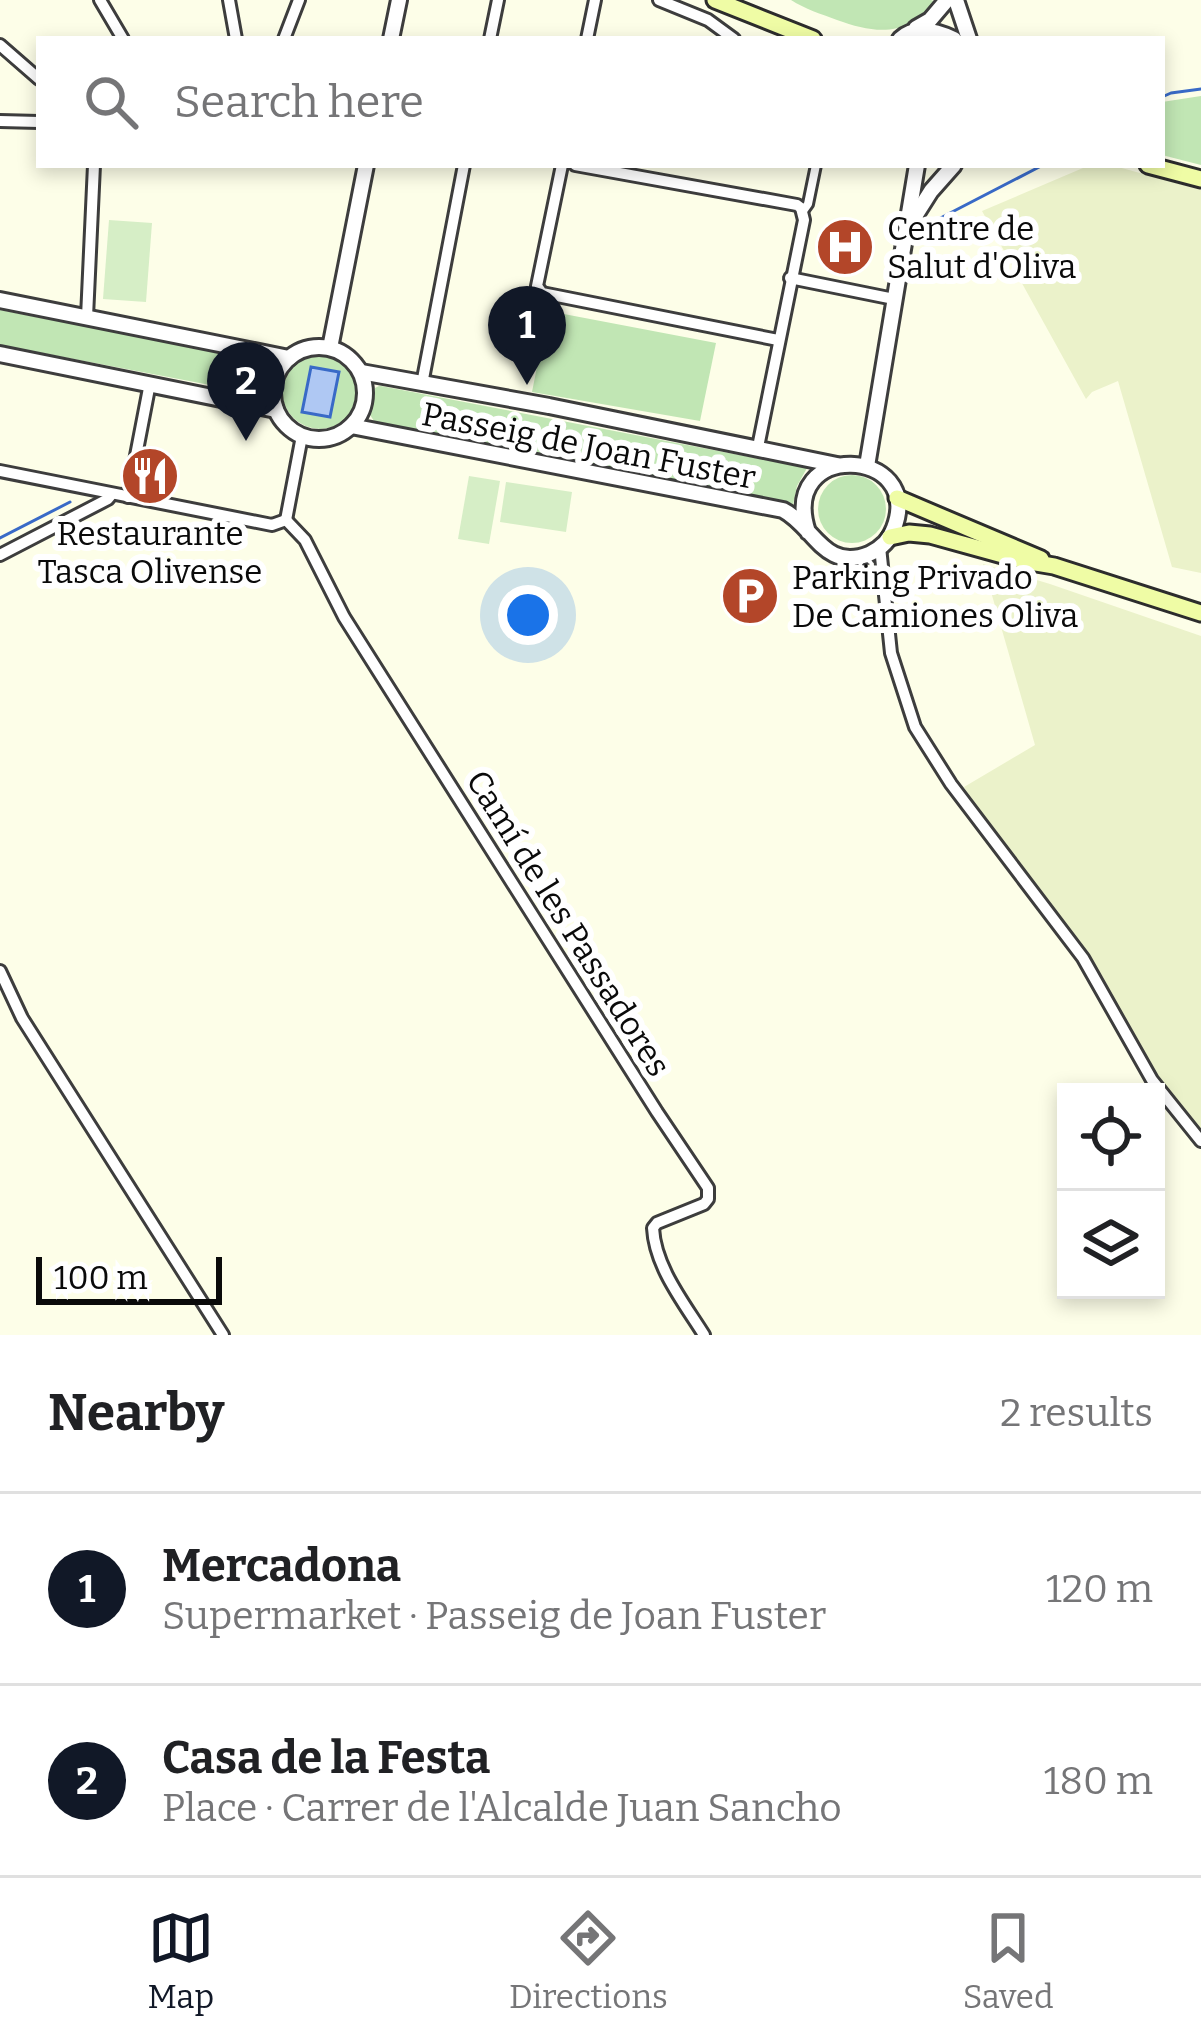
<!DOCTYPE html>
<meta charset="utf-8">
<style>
body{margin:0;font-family:Bitter,serif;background:#f2f2f2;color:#202124}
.controls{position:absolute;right:36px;bottom:36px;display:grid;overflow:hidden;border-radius:0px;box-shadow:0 6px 18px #0003}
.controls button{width:108px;height:108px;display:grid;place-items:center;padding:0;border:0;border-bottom:3px solid #e0e0e0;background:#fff;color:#202124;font:60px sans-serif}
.scale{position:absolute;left:36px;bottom:30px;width:186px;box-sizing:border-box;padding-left:12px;border:6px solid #0a0a0a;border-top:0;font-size:33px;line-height:42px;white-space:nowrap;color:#0a0a0a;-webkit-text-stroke:9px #fff;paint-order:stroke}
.you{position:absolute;left:528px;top:615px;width:42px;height:42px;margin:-30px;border:9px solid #fff;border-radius:50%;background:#1a73e8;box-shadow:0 0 0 18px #1a73e833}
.badge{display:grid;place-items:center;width:78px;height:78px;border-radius:50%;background:#111827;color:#fff;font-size:39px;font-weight:700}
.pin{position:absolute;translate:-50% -99px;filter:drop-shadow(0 3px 6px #0008)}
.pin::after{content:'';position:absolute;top:63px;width:42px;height:36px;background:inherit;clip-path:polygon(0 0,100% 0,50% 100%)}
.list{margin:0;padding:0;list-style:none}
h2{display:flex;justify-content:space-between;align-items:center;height:156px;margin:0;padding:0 48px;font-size:51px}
h2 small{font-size:39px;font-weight:400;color:#757577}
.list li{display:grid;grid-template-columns:78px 1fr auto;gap:36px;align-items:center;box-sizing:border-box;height:192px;padding:0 48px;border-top:3px solid #e0e0e0}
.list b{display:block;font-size:45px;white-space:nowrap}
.list p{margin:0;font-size:39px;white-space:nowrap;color:#757577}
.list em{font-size:39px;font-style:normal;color:#757577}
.icon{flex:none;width:66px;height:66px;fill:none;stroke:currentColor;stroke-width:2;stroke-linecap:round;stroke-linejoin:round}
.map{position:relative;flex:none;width:1201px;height:1335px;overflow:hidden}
.search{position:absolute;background:#fff;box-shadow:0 6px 18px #0003;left:36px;right:36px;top:36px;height:132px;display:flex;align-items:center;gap:30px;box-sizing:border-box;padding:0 42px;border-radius:0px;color:#757577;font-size:45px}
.sheet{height:540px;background:#fff}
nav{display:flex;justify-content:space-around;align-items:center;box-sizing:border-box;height:168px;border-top:3px solid #e0e0e0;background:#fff;font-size:33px;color:#757577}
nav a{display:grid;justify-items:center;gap:6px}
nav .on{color:#111827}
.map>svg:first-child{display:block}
.farmland{fill:#ebf2ca}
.green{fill:#c1e6b4}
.pitch{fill:#d6eec6}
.water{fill:#afc8f3;stroke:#396ac7;stroke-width:3}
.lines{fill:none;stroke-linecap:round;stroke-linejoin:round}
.stream{stroke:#396ac7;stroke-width:3}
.pedestrian-casing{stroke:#3d3d3d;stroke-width:14}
.minor-casing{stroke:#3d3d3d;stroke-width:16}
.tertiary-casing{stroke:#3d3d3d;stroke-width:20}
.secondary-casing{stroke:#2c2c2c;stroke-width:21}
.pedestrian{stroke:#fff;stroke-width:8}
.minor{stroke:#fff;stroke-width:10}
.tertiary{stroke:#fff;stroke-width:14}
.secondary{stroke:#effca5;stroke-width:15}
.labels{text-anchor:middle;stroke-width:12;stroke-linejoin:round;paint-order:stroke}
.poi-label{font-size:33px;fill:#0a0a0a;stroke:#fff;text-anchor:start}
.street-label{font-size:33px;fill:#0a0a0a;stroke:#fff}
</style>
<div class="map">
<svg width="1201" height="1335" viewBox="0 0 1201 1335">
<rect width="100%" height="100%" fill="#fdfee8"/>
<!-- farmland -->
<g class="farmland">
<polygon points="1090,165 1111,165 1201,190 1201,573 1172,567 1118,381 1092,392 1086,399 982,211"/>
<polygon points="983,564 1050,584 1201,636 1201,1138 1152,1070 1103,977 1041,890 980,818 964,787 1035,745"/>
</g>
<!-- green -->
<g class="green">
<path d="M791 0H931L936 2C908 37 875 34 837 20 821 14 805 9 791 0Z"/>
<polygon points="1201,96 1201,165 1162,155 1162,102"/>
<polygon points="0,310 253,359 247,392 0,345"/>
<polygon points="548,311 716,343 700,421 532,392"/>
<circle cx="320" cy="391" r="38"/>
<polygon points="379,386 381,386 807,468 797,486 793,505 374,421 370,415 375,388"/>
<circle cx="852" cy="509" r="34"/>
</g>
<!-- pitch -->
<g class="pitch">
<polygon points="109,220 152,223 146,302 103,299"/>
<polygon points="469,476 500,481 489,544 458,539"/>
<polygon points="506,482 572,492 566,532 500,522"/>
</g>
<!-- water -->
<polygon class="water" points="311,367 339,372 330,417 302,412"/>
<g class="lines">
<!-- stream -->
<g class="stream">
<polyline points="1162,97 1171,93 1201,89"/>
<polyline points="925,226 1043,165"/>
<polyline points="0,538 70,502"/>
</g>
<defs>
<polyline id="pedestrian" points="803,211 808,204 816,165"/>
<g id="minor">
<polyline points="100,0 123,39"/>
<polyline points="229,0 236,39"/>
<polyline points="659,0 708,20 734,39"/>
<polyline points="284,39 299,0"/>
<polyline points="490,39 498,0"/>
<polyline points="587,39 595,0"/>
<polyline points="0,45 39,79"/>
<polyline points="0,121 39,122"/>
<polyline points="562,165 537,286 542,293 778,340"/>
<polyline points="575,165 797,205 801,208 804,220 758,447"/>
<polyline points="790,278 894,299"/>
<polyline points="87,317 94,165"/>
<polyline points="422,384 464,165"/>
<polyline points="0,471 272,525 286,520"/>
<polyline points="128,497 150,383"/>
<path d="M286 520 305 540 344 617 657 1112 708 1188V1199L704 1204 657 1223 653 1228C655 1267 684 1303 704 1335"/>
<polyline points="286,520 302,436"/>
<polyline points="880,547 891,653 915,727 951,784 1083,958 1152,1080 1201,1141"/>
<polyline points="0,555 108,499 112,494"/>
<polyline points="0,971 22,1018 223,1335"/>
</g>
<g id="tertiary">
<polyline points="956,0 969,39"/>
<polyline points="916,28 930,20 947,0"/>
<polyline points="391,39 399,0"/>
<path d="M900 39C915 25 937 31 954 39"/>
<polyline points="912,221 931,191 954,165"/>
<polyline points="0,300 289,358"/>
<circle cx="319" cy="393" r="46"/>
<polyline points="330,348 366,165"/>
<polyline points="0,354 276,410"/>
<polyline points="361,372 549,406 837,465"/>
<path d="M351 426 783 510C814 526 824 572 869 554 880 549 890 540 894 528 925 447 777 439 808 532"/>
<polyline points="867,466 917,165"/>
</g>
<g id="secondary">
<polyline points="715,0 813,39"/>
<polyline points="1148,165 1201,179"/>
<polyline points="897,498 1041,559"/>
<polyline points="890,537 909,533 930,535 1024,561 1054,566 1201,613"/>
</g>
</defs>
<!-- pedestrian casing -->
<use href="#pedestrian" class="pedestrian-casing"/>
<!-- minor casing -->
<use href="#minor" class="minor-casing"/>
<!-- tertiary casing -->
<use href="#tertiary" class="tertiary-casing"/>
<!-- secondary casing -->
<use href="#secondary" class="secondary-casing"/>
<!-- pedestrian -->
<use href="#pedestrian" class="pedestrian"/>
<!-- minor -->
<use href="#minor" class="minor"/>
<!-- tertiary -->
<use href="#tertiary" class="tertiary"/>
<!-- secondary -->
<use href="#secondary" class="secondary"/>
</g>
<!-- icons -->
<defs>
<symbol id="hospital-disc" viewBox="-11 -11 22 22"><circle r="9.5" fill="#b34629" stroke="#fff"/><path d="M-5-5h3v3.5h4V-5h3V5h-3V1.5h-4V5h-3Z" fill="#fff"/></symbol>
<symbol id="restaurant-disc" viewBox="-11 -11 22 22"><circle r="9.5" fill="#b34629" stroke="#fff"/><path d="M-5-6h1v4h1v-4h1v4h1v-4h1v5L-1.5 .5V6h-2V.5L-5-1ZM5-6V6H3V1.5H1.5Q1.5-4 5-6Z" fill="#fff"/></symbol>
<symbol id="parking-disc" viewBox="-11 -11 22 22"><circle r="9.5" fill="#b34629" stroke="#fff"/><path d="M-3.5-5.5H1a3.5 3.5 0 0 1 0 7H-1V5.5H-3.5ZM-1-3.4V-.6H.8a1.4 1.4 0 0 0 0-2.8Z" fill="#fff"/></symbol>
</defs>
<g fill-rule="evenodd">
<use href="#hospital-disc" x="812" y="214" width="66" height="66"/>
<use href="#restaurant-disc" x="117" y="443" width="66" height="66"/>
<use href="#parking-disc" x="717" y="563" width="66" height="66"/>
</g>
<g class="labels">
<!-- poi labels -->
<g class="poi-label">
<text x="887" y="240">Centre de<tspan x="887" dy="38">Salut d'Oliva</tspan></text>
<text x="150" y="545" text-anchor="middle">Restaurante<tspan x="150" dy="38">Tasca Olivense</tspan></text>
<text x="792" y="589">Parking Privado<tspan x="792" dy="38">De Camiones Oliva</tspan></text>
</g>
<!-- street labels -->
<g class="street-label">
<text transform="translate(589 445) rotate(11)" y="12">Passeig de Joan Fuster</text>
<text transform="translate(569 923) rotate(58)" y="12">Camí de les Passadores</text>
</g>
</g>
</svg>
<div class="controls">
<button><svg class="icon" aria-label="locate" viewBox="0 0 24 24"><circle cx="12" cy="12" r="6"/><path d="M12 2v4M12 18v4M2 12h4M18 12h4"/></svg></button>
<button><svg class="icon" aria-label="layers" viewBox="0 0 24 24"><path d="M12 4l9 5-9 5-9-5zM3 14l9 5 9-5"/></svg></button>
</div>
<div class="scale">100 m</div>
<div class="you"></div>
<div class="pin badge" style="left:527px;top:385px">1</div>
<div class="pin badge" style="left:246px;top:441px">2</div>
<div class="search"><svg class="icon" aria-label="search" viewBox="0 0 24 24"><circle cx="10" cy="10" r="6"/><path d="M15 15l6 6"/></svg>Search here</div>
</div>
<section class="sheet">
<h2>Nearby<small>2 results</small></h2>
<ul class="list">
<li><span class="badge">1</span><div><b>Mercadona</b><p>Supermarket · Passeig de Joan Fuster</p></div><em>120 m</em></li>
<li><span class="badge">2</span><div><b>Casa de la Festa</b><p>Place · Carrer de l'Alcalde Juan Sancho</p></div><em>180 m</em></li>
</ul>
</section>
<nav>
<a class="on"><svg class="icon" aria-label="map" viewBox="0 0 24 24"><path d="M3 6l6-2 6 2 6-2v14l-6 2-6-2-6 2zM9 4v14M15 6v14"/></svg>Map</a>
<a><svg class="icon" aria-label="directions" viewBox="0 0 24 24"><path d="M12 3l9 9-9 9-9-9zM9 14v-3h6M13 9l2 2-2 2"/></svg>Directions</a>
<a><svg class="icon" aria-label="saved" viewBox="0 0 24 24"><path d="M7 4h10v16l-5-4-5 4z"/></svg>Saved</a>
</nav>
